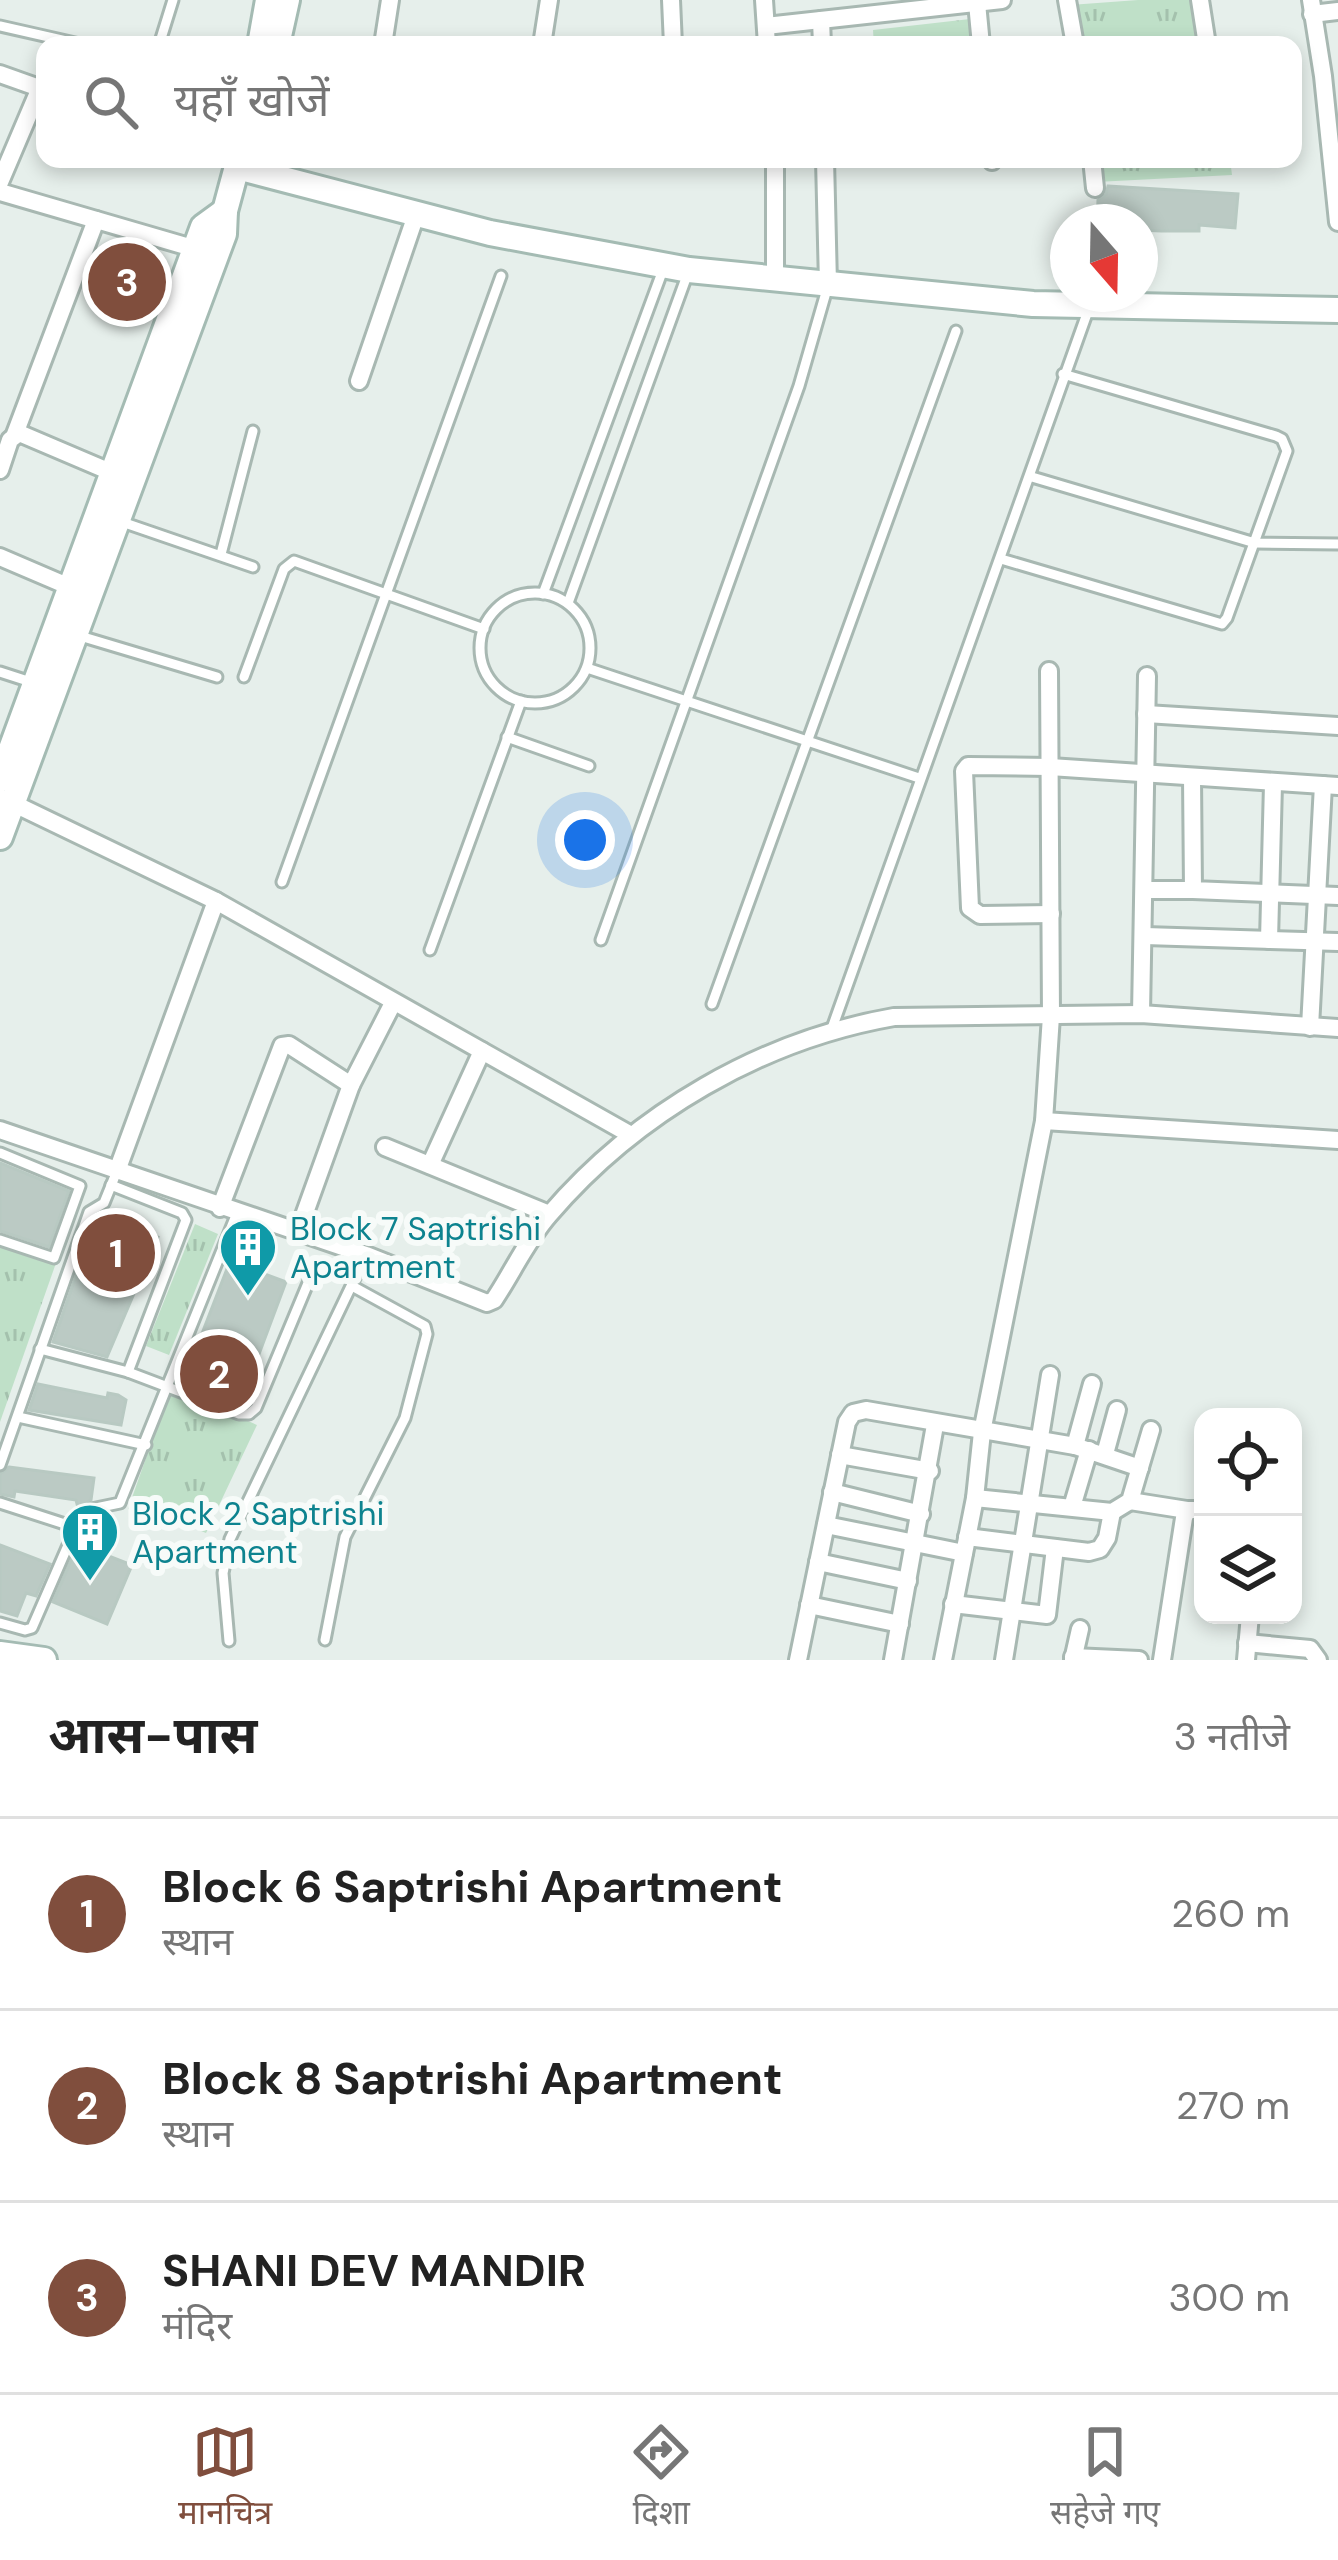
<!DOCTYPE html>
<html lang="hi">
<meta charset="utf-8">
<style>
body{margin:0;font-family:"DM Sans","Noto Sans Devanagari",sans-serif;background:#f6f6f6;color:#222}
.controls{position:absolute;right:36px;bottom:36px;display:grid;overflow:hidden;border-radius:24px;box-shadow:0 6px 18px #0003}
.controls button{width:108px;height:108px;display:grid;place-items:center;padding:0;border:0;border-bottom:3px solid #e0e0e0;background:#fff;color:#222;font:60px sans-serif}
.compass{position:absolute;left:1050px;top:204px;width:108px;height:108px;border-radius:50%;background:#fff;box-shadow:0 6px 18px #0003;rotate:160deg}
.you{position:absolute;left:585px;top:840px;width:42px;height:42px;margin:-30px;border:9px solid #fff;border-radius:50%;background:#1a73e8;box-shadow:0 0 0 18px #1a73e833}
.badge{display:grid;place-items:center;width:78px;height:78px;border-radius:50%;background:#804e3d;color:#fff;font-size:39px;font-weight:700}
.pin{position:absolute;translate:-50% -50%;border:6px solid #fff;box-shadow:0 3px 12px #0006}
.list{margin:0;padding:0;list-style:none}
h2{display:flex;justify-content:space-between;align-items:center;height:156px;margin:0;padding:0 48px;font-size:51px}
h2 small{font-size:39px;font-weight:400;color:#767676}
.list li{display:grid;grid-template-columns:78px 1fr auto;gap:36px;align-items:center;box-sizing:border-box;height:192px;padding:0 48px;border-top:3px solid #e0e0e0}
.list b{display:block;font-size:45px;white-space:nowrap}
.list p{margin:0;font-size:39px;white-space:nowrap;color:#767676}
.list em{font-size:39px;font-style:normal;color:#767676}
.icon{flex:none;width:66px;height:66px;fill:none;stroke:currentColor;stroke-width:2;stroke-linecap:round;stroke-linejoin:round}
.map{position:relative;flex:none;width:1338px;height:1660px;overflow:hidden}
.search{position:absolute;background:#fff;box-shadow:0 6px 18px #0003;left:36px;right:36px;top:36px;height:132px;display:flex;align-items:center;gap:30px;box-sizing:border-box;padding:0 42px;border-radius:24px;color:#767676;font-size:45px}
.sheet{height:732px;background:#fff}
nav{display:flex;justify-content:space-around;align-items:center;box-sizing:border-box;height:168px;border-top:3px solid #e0e0e0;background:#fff;font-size:33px;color:#767676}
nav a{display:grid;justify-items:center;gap:6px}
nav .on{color:#804e3d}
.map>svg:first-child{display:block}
.grass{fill:url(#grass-tufts)}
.building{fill:#bbcac4;stroke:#b8c9c2;stroke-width:3}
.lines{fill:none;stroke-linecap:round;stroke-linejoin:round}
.lane-casing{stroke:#a8b8b2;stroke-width:15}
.street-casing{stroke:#a8b8b2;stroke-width:22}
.secondary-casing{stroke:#a4bbb3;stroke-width:30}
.lane{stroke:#fff;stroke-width:9}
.street{stroke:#fff;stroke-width:16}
.secondary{stroke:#fff;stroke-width:24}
.labels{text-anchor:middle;stroke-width:12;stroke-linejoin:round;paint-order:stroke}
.culture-label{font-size:33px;fill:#0d838f;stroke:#f7fbf9;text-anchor:start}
</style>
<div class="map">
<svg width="1338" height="1660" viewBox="0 0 1338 1660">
<defs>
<pattern id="grass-tufts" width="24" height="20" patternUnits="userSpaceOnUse" patternTransform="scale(3)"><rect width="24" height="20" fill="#bfe0c8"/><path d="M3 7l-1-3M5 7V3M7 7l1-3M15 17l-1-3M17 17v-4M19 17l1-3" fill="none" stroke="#a4c1ad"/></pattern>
</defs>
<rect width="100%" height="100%" fill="#e6efeb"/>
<!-- grass -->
<g class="grass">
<polygon points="1138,0 1206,0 1213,45 1076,45 1070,5"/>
<polygon points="970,19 972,45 874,45 873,30"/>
<polygon points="1093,159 1230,159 1232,175 1096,182"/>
<polygon points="195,1224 218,1234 169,1355 146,1346"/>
<polygon points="0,1244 56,1263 0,1422"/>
<polygon points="171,1387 257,1425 206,1533 179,1522 175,1528 128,1509"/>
</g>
<!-- building -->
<g class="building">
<polygon points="1108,186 1238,194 1235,228 1199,225 1199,231 1161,231 1140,230 1140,222 1097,222 1098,200 1106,194"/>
<polygon points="0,1163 69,1191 49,1247 0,1231"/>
<polygon points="101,1215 158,1237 107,1357 53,1342 96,1218"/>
<polygon points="230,1261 286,1282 240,1405 183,1383"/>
<polygon points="38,1384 107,1398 108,1393 118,1395 126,1400 121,1425 29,1410"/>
<polygon points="9,1467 94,1478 91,1500 78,1508 76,1500 15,1491 14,1497 0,1494 0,1474"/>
<polygon points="78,1544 132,1565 107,1624 53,1602"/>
<polygon points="0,1545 50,1564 36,1596 26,1593 17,1616 0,1611"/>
</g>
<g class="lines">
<defs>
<g id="lane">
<polyline points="0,26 84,45"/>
<polyline points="159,45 173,0"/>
<polyline points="1032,477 1255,543 1338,544"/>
<polyline points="122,522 253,567"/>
<polyline points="221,554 253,431"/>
<polyline points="1001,559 1222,624 1227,618 1287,451 1282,439 1276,436 1063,374"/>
<circle cx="535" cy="648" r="55"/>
<polyline points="543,594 664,267"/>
<polyline points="568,603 689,270"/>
<polyline points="80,636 217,677"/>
<polyline points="587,668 919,778"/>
<polyline points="0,672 34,683"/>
<polyline points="244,677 284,569 294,561 484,629"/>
<polyline points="507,737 589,766"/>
<polyline points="282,882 501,276"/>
<polyline points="601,940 799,386 827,289"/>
<polyline points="430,950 521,701"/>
<polyline points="712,1004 956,331"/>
<polyline points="831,1031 1089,308"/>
<polyline points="0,1153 80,1186 54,1258 0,1240"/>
<polyline points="111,1185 182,1213 186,1220 128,1372"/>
<polyline points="40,1349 128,1372 239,1414 249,1414 256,1408 311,1276"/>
<polyline points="18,1417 146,1445"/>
<polyline points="0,1465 89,1212 104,1203 117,1171"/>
<polyline points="0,1503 74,1527"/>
<polyline points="0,1623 25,1630 32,1628 79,1520 91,1509 120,1503 237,1213"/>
<polyline points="325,1640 345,1537 405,1418 427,1334 425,1326 352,1286"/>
<polyline points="229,1641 223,1573 230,1539 366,1255"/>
</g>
<g id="street">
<polyline points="671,0 673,45"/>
<polyline points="764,0 767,45"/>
<polyline points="1067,0 1075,45"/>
<polyline points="1200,0 1207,45"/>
<polyline points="1311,0 1323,76 1338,222"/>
<polyline points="977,3 981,45"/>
<polyline points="1312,14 1338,11"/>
<polyline points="821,20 822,45"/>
<polyline points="766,26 1002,0"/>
<polyline points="383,45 390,0"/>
<polyline points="542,45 549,0"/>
<polyline points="0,74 45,90"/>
<polyline points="775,159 775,279"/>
<polyline points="825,159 828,284"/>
<polyline points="992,159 992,161"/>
<polyline points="1092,159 1095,188"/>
<polyline points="0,182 40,88"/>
<polyline points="0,192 196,249"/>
<polyline points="359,381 416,215"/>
<polyline points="15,434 96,220"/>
<polyline points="0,470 10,440 19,433 113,473"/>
<polyline points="0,557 77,590"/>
<polyline points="1146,714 1338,726"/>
<polyline points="1192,777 1193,890 1338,896"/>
<polyline points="0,797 216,901 631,1135"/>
<polyline points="1145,890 1193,890"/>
<polyline points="1051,914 980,915 970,908 964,771 968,766 1050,767 1338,786"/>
<polyline points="1145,936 1338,942"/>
<polyline points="1269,940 1273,784"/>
<polyline points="1141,1014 1147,676"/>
<polyline points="1310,1027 1323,785"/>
<polyline points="1044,1121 1338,1140"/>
<path d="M0 1130 366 1255 487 1303 494 1300C512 1273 527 1240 549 1215 636 1113 762 1040 894 1017L1141 1014 1338 1028"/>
<polyline points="385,1147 549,1214"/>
<polyline points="430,1165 482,1051"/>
<polyline points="117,1171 216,901"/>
<polyline points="220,1208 282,1046 289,1045 351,1085 393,1003"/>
<polyline points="298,1232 351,1085"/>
<polyline points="1075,1446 1092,1384"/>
<polyline points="1105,1454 1117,1410"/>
<polyline points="840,1455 930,1471"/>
<polyline points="832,1492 921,1514"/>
<polyline points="975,1498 1112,1512 1130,1501 1151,1430"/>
<polyline points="1130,1501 1187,1510"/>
<polyline points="1072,1507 1089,1450"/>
<polyline points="826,1525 964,1553"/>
<polyline points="967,1537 1089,1552 1100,1549 1107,1538 1112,1512"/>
<polyline points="818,1562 908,1581"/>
<polyline points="953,1604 1047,1615 1055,1548"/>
<polyline points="809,1605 900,1624"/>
<polyline points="1247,1643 1310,1649 1318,1660"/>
<polyline points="1073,1657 1139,1660"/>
<polyline points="798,1660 847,1422 853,1413 866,1410 1075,1446 1140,1468"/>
<polyline points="893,1660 935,1425"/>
<polyline points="943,1660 975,1498 982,1432 1044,1121 1051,1016 1049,671"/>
<polyline points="1004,1660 1050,1375"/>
<polyline points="1073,1660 1080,1629"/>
<polyline points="1162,1660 1184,1518 1187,1510 1203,1510"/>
<polyline points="1246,1660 1250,1615"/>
</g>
<g id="secondary">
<polyline points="260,45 268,0"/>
<polyline points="277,45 287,0"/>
<polyline points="237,167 490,233 689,270 1033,304 1338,310"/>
<polyline points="0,779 203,227 225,211"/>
<polyline points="0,837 224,234 225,211 239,159"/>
<polyline points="0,1654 44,1660"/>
</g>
</defs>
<!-- lane casing -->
<use href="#lane" class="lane-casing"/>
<!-- street casing -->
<use href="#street" class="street-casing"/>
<!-- secondary casing -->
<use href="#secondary" class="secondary-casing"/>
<!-- lane -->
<use href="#lane" class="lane"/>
<!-- street -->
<use href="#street" class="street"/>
<!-- secondary -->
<use href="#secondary" class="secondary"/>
</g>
<!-- icons -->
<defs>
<symbol id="building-pin" viewBox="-11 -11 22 30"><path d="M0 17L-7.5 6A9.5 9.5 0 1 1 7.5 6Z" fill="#0f9aa8" stroke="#f7fbf9"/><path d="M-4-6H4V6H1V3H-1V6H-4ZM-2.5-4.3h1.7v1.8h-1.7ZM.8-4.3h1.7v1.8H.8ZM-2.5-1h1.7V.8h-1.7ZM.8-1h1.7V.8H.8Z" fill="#fff"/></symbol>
</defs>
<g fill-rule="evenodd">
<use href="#building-pin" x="215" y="1214" width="66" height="90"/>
<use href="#building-pin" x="57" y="1499" width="66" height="90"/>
</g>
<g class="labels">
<!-- culture labels -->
<g class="culture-label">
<text x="290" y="1240">Block 7 Saptrishi<tspan x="290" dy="38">Apartment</tspan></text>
<text x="132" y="1525">Block 2 Saptrishi<tspan x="132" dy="38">Apartment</tspan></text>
</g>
</g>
</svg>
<div class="controls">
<button><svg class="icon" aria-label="locate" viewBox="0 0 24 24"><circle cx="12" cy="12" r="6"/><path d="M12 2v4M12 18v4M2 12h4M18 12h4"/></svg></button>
<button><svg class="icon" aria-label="layers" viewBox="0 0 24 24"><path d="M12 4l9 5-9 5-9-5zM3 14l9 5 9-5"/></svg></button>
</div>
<svg class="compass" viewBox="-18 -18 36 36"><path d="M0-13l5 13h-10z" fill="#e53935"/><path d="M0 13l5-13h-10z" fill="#767676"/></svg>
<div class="you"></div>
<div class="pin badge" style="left:116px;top:1253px">1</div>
<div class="pin badge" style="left:219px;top:1374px">2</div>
<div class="pin badge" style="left:127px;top:282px">3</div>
<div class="search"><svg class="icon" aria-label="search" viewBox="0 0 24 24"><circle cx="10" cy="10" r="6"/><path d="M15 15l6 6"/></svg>यहाँ खोजें</div>
</div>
<section class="sheet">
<h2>आस-पास<small>3 नतीजे</small></h2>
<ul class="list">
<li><span class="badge">1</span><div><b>Block 6 Saptrishi Apartment</b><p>स्थान</p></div><em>260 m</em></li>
<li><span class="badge">2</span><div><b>Block 8 Saptrishi Apartment</b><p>स्थान</p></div><em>270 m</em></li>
<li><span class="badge">3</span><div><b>SHANI DEV MANDIR</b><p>मंदिर</p></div><em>300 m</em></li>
</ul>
</section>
<nav>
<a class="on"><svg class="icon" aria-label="map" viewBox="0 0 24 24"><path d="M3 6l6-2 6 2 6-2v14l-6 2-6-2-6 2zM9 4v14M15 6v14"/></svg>मानचित्र</a>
<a><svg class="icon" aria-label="directions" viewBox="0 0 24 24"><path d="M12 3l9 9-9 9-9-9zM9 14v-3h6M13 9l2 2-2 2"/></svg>दिशा</a>
<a><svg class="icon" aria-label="saved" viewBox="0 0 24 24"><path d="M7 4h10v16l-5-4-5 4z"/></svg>सहेजे गए</a>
</nav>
